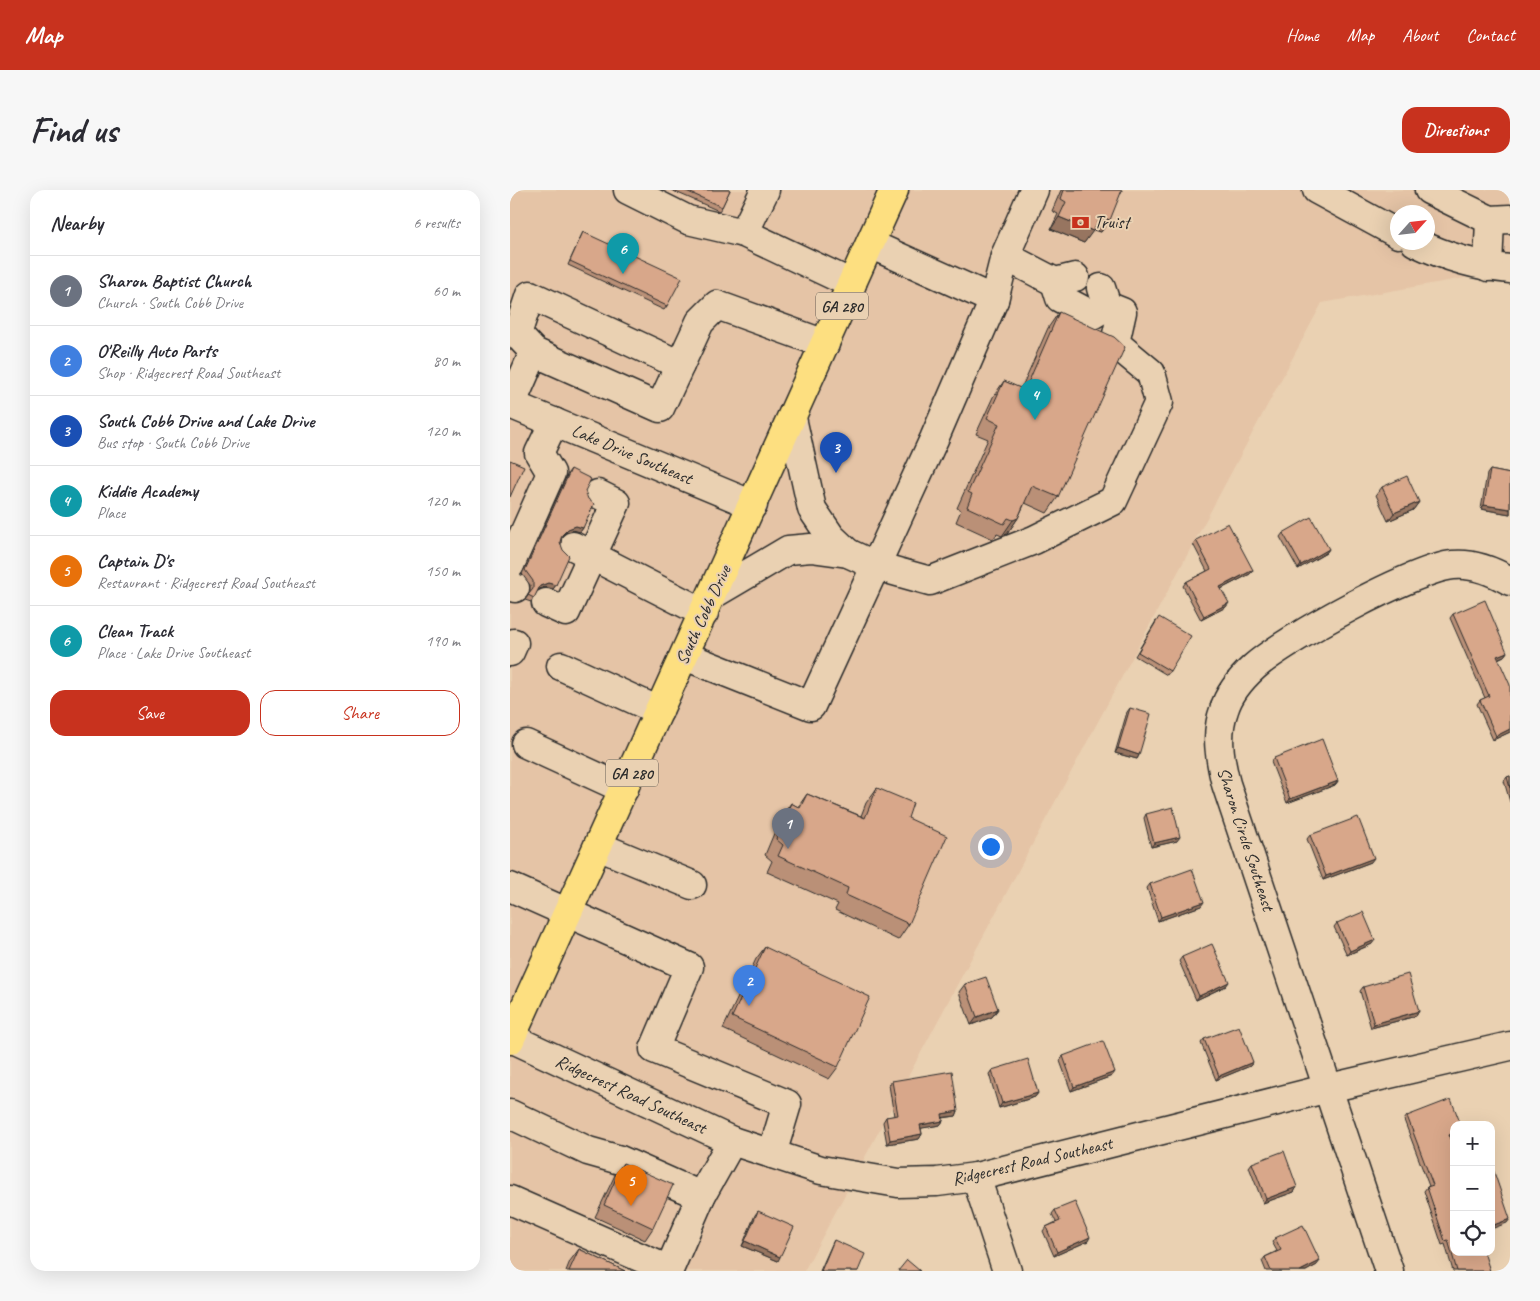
<!DOCTYPE html>
<meta charset="utf-8">
<style>
body{margin:0;font-family:Caveat,sans-serif;background:#f7f7f7;color:#2b2b33}
.controls{position:absolute;right:15px;bottom:15px;display:grid;overflow:hidden;border-radius:10px;box-shadow:0 5px 20px #0002}
.controls button{width:45px;height:45px;display:grid;place-items:center;padding:0;border:0;border-bottom:1px solid #e1e1e2;background:#fff;color:#2b2b33;font:25px sans-serif}
.compass{position:absolute;left:880px;top:15px;width:45px;height:45px;border-radius:50%;background:#fff;box-shadow:0 5px 20px #0002;rotate:63deg}
.you{position:absolute;left:480px;top:656px;width:18px;height:18px;margin:-12px;border:4px solid #fff;border-radius:50%;background:#1a73e8;box-shadow:0 0 0 8px #1a73e833}
.badge{display:grid;place-items:center;width:32px;height:32px;border-radius:50%;background:#c8321e;color:#fff;font-size:16px;font-weight:700}
.pin{position:absolute;translate:-50% -41px;filter:drop-shadow(0 1px 2px #0008)}
.pin::after{content:'';position:absolute;top:26px;width:18px;height:15px;background:inherit;clip-path:polygon(0 0,100% 0,50% 100%)}
.list{margin:0;padding:0;list-style:none}
h2{display:flex;justify-content:space-between;align-items:center;height:65px;margin:0;padding:0 20px;font-size:21px}
h2 small{font-size:16px;font-weight:400;color:#7c7c81}
.list li{display:grid;grid-template-columns:32px 1fr auto;gap:15px;align-items:center;box-sizing:border-box;height:70px;padding:0 20px;border-top:1px solid #e1e1e2}
.list b{display:block;font-size:19px;white-space:nowrap}
.list p{margin:0;font-size:16px;white-space:nowrap;color:#7c7c81}
.list em{font-size:16px;font-style:normal;color:#7c7c81}
.actions{display:flex;gap:10px;padding:15px 20px}
.actions a{flex:1;padding:11px 0;border:1px solid #c8321e;border-radius:15px;text-align:center;font-size:18px;color:#c8321e}
.actions .main{background:#c8321e;color:#fff}
.icon{flex:none;width:28px;height:28px;fill:none;stroke:currentColor;stroke-width:2;stroke-linecap:round;stroke-linejoin:round}
.map{position:relative;flex:none;width:1000px;height:1081px;overflow:hidden;border-radius:15px}
header{display:flex;align-items:center;gap:30px;box-sizing:border-box;height:70px;padding:0 25px;background:#c8321e;color:#fff}
header strong{font-size:24px}
nav{display:flex;gap:28px;margin-inline-start:auto;font-size:18px}
.intro{display:flex;align-items:center;justify-content:space-between;box-sizing:border-box;height:120px;padding:0 30px}
h1{margin:0;font-size:35px}
.button{padding:12px 22px;border-radius:15px;background:#c8321e;color:#fff;font-size:18px;font-weight:700}
main{display:flex;gap:30px;padding:0 30px}
aside{flex:1;background:#fff;border-radius:15px;box-shadow:0 5px 20px #0002}
.map>svg:first-child{display:block}
.built{fill:#e5c4a6;fill-rule:evenodd}
.lines{fill:none;stroke-linecap:round;stroke-linejoin:round}
.minor-casing{stroke:#2b2b2b;stroke-width:31}
.major-casing{stroke:#2b2b2b;stroke-width:31}
.minor{stroke:#ead1b2;stroke-width:28}
.major{stroke:#fddf80;stroke-width:28}
.wall{fill:#ba9077;stroke:#2b2b2b}
.shaded-wall{fill:#977561;stroke:#2b2b2b}
.building{fill:#d8a78a;stroke:#2b2b2b}
.labels{text-anchor:middle;stroke-width:4;stroke-linejoin:round;paint-order:stroke}
.shield{fill:#ead1b2;stroke:#645d54;stroke-width:1}
.shield-label{font-size:16px;font-weight:bold;fill:#2b2b2b}
.poi-label{font-size:18px;fill:#2b2b2b;stroke:#ead1b2;text-anchor:start}
.street-label{font-size:18px;fill:#2b2b2b;stroke:#ead1b2}
</style>
<header>
<strong>Map</strong>
<nav><a>Home</a><a>Map</a><a>About</a><a>Contact</a></nav>
</header>
<div class="intro"><h1>Find us</h1><a class="button">Directions</a></div>
<main>
<aside>
<h2>Nearby<small>6 results</small></h2>
<ul class="list">
<li><span class="badge" style="background:#6b7280">1</span><div><b>Sharon Baptist Church</b><p>Church · South Cobb Drive</p></div><em>60 m</em></li>
<li><span class="badge" style="background:#3f7fe0">2</span><div><b>O'Reilly Auto Parts</b><p>Shop · Ridgecrest Road Southeast</p></div><em>80 m</em></li>
<li><span class="badge" style="background:#1a4fb4">3</span><div><b>South Cobb Drive and Lake Drive</b><p>Bus stop · South Cobb Drive</p></div><em>120 m</em></li>
<li><span class="badge" style="background:#0f9aa8">4</span><div><b>Kiddie Academy</b><p>Place</p></div><em>120 m</em></li>
<li><span class="badge" style="background:#e8710a">5</span><div><b>Captain D's</b><p>Restaurant · Ridgecrest Road Southeast</p></div><em>150 m</em></li>
<li><span class="badge" style="background:#0f9aa8">6</span><div><b>Clean Track</b><p>Place · Lake Drive Southeast</p></div><em>190 m</em></li>
</ul>
<div class="actions"><a class="main">Save</a><a>Share</a></div>
</aside>
<div class="map">
<svg width="1000" height="1081" viewBox="0 0 1000 1081">
<rect width="100%" height="100%" fill="#ead1b2"/>
<filter id="ink" filterUnits="userSpaceOnUse"><feTurbulence type="fractalNoise" baseFrequency=".02" numOctaves="2"/><feDisplacementMap in="SourceGraphic" scale="10" xChannelSelector="R" yChannelSelector="G"/><feConvolveMatrix kernelMatrix="1 2 1 2 8 2 1 2 1" color-interpolation-filters="sRGB"/></filter>
<g filter="url(#ink)">
<!-- built -->
<path class="built" d="M0 0H1000V80L812 113 294 1081H0ZM888 22H918V52H888Z"/>
<g class="lines">
<defs>
<g id="minor">
<polyline points="118,0 178,30 234,43"/>
<polyline points="255,0 234,43 342,94"/>
<polyline points="807,0 888,44"/>
<polyline points="919,0 980,30 1000,29"/>
<path d="M905 52C936 67 966 76 1000 79"/>
<polyline points="360,54 484,110"/>
<polyline points="495,66 545,92 565,87"/>
<polyline points="978,77 980,30"/>
<polyline points="545,92 550,108 582,125 597,116"/>
<polyline points="24,162 7,144 20,105 170,175"/>
<polyline points="0,214 243,315"/>
<polyline points="1,215 24,162 150,218 190,132 207,115 315,154"/>
<polyline points="282,228 302,319 321,347 338,363"/>
<polyline points="63,356 194,423"/>
<polyline points="0,375 41,283 29,263 44,232"/>
<polyline points="0,396 5,398"/>
<polyline points="202,405 278,360 301,358 338,363 366,376 420,391 524,350 603,311 649,212 641,183 605,153 612,122 597,116 591,98"/>
<polyline points="36,413 56,422 106,313 88,304"/>
<polyline points="0,462 4,453"/>
<polyline points="175,466 301,516 424,249 484,110 495,66 524,0"/>
<polyline points="51,476 149,521"/>
<polyline points="16,554 114,599"/>
<polyline points="88,656 182,695"/>
<polyline points="0,697 179,777 144,859 277,914 262,964"/>
<polyline points="1,848 222,951 311,980 388,993 427,992 466,987 819,898 1000,856"/>
<polyline points="0,924 78,961 110,970 191,1006"/>
<polyline points="466,987 497,1081"/>
<polyline points="0,1010 159,1080 191,1006 222,951"/>
<path d="M879 1081 716 594C710 570 705 544 714 520 719 503 732 488 744 477 775 449 903 379 943 375 963 373 983 381 1000 391"/>
</g>
<polyline id="major" points="0,850 384,0"/>
</defs>
<!-- minor casing -->
<use href="#minor" class="minor-casing"/>
<!-- major casing -->
<use href="#major" class="major-casing"/>
<!-- minor -->
<use href="#minor" class="minor"/>
<!-- major -->
<use href="#major" class="major"/>
</g>
<!-- wall -->
<g class="wall">
<polygon points="161,0 220,0 212,17 209,21"/>
<polygon points="551,0 612,0 591,42 583,40 574,53 541,39 548,24 542,21"/>
<polygon points="73,42 157,116 154,120 58,75 71,46"/>
<polygon points="549,122 548,307 537,323 515,313 508,328 497,344 492,346 487,344 483,349 446,332 451,320 447,318 478,249 466,244 483,207 494,191 511,199 538,138"/>
<polygon points="61,279 75,301 73,338 70,342 63,340 55,343 52,346 46,395 43,399 35,397 28,400 21,412 15,410 20,403 20,395 12,384 58,283"/>
<polygon points="980,280 1000,284 1000,324 971,319 977,284"/>
<polygon points="872,297 909,312 903,320 878,331 866,305"/>
<polygon points="773,343 819,359 816,363 788,379 770,347"/>
<polygon points="686,350 743,380 740,384 711,399 716,417 691,430 673,396 676,392 697,381 683,354"/>
<polygon points="943,424 997,462 994,466 988,469 1000,542 983,550 967,514 970,510 975,508 940,428"/>
<polygon points="646,431 660,481 657,485 625,466"/>
<polygon points="620,518 629,565 627,569 605,563 617,522"/>
<polygon points="764,568 828,591 825,595 777,613 761,572"/>
<polygon points="1000,586 1000,612 994,591 997,587"/>
<polygon points="367,598 398,628 399,734 388,750 325,720 328,714 257,682 262,671 255,665 270,629 281,613 288,617 297,604 351,626 356,613"/>
<polygon points="636,624 667,651 641,657 634,628"/>
<polygon points="800,645 861,672 813,690 797,649"/>
<polygon points="640,694 691,716 648,731 637,698"/>
<polygon points="827,733 862,754 837,765 824,737"/>
<polygon points="255,757 328,877 319,889 213,839 246,769"/>
<polygon points="672,767 716,796 686,810 669,771"/>
<polygon points="455,794 488,819 482,827 461,835 449,802"/>
<polygon points="853,797 909,821 906,826 861,838 850,801"/>
<polygon points="694,849 743,872 740,876 706,890 691,853"/>
<polygon points="553,866 602,886 561,901 550,871"/>
<polygon points="482,880 528,903 525,907 489,918 479,884"/>
<polygon points="382,891 448,921 446,926 433,928 433,931 430,935 411,938 412,944 409,949 377,954 373,932 376,927 384,926 379,895"/>
<polygon points="897,926 940,948 944,1062 980,1081 943,1081 935,1054 932,1055 914,1001 917,997 919,996 894,930"/>
<polygon points="113,973 143,1038 135,1050 85,1027 105,985"/>
<polygon points="742,973 787,997 784,1002 753,1013 739,977"/>
<polygon points="545,1020 578,1051 544,1066 533,1041 536,1037 546,1032 542,1024"/>
<polygon points="248,1021 268,1071 232,1056 245,1025"/>
<polygon points="765,1048 807,1075 796,1081 756,1081 752,1071 755,1067 767,1061 762,1052"/>
<polygon points="324,1050 348,1081 310,1081 322,1054"/>
<polygon points="69,1059 115,1081 56,1081 60,1071"/>
</g>
<!-- shaded-wall -->
<g class="shaded-wall">
<polygon points="549,27 583,41 574,53 541,39"/>
<polygon points="591,27 600,30 591,42 582,39"/>
<polygon points="909,312 903,320 878,331 884,323"/>
<polygon points="974,315 1000,319 1000,324 971,319"/>
<polygon points="508,328 497,344 492,346 503,330"/>
<polygon points="66,336 73,338 70,342 63,340 55,343 49,349 58,339"/>
<polygon points="819,359 816,363 788,379 791,375"/>
<polygon points="743,380 740,384 707,401 710,397"/>
<polygon points="38,393 46,395 43,399 35,397 27,400 30,396"/>
<polygon points="719,413 716,417 691,430 694,426"/>
<polygon points="997,462 994,466 984,470 987,466"/>
<polygon points="1000,539 1000,542 983,550 986,546"/>
<polygon points="608,558 629,565 627,569 605,563"/>
<polygon points="828,591 825,595 777,613 780,609"/>
<polygon points="670,647 667,651 641,657 644,653"/>
<polygon points="864,668 861,672 813,690 816,686"/>
<polygon points="694,712 691,716 648,731 651,727"/>
<polygon points="865,750 862,754 837,765 840,761"/>
<polygon points="719,792 716,796 686,810 689,806"/>
<polygon points="488,819 482,827 461,835 467,827"/>
<polygon points="909,821 906,826 861,838 864,834"/>
<polygon points="743,872 740,876 706,890 709,886"/>
<polygon points="605,882 602,886 561,901 564,897"/>
<polygon points="528,903 525,907 489,918 492,913"/>
<polygon points="448,921 446,926 429,928 432,924"/>
<polygon points="433,931 430,935 407,939 410,935"/>
<polygon points="944,943 944,946 936,949 939,945"/>
<polygon points="412,944 409,949 377,954 380,950"/>
<polygon points="787,997 784,1002 753,1013 756,1009"/>
<polygon points="1000,1029 997,1033 981,1039 981,1036"/>
<polygon points="580,1047 578,1051 544,1066 547,1062"/>
<polygon points="235,1051 270,1067 268,1071 232,1056"/>
<polygon points="810,1071 807,1075 796,1081 790,1081"/>
</g>
<!-- building -->
<g class="building">
<polygon points="174,0 220,0 212,17"/>
<polygon points="554,0 612,0 600,30 591,27 583,41 549,27 556,12 551,9"/>
<polygon points="73,42 172,88 157,116 60,71"/>
<polygon points="549,122 604,147 615,157 548,307 522,296 508,328 503,330 498,328 494,334 457,317 462,304 458,302 489,234 477,228 494,191 515,200"/>
<polygon points="0,270 14,276 0,307"/>
<polygon points="61,279 81,289 75,301 78,309 84,314 73,338 66,336 58,339 52,345 50,352 53,360 59,366 46,395 38,393 30,396 24,408 18,405 23,399 23,391 15,380"/>
<polygon points="980,280 1000,284 1000,319 974,315"/>
<polygon points="897,286 909,312 884,323 872,297"/>
<polygon points="801,327 819,359 791,375 773,343"/>
<polygon points="718,333 743,380 710,397 719,413 694,426 676,392 701,379 686,350"/>
<polygon points="975,410 997,462 987,466 1000,495 1000,539 986,546 970,510 979,506 943,424"/>
<polygon points="649,427 681,446 660,481 628,462"/>
<polygon points="620,518 641,524 629,565 608,558"/>
<polygon points="812,549 828,591 780,609 764,568"/>
<polygon points="1000,586 1000,598 997,587"/>
<polygon points="367,598 403,613 398,628 437,646 399,734 336,705 338,698 268,666 273,655 266,649 281,613 290,618 297,604 355,628"/>
<polygon points="663,617 670,647 644,653 636,624"/>
<polygon points="848,627 864,668 816,686 800,645"/>
<polygon points="682,679 694,712 651,727 640,694"/>
<polygon points="853,722 865,750 840,761 827,733"/>
<polygon points="702,754 719,792 689,806 672,767"/>
<polygon points="255,757 360,807 328,877 222,827"/>
<polygon points="898,784 909,821 864,834 853,797"/>
<polygon points="476,787 488,819 467,827 455,794"/>
<polygon points="729,836 743,872 709,886 694,849"/>
<polygon points="593,851 605,882 564,897 553,866"/>
<polygon points="518,869 528,903 492,913 482,880"/>
<polygon points="442,881 448,921 432,924 433,931 410,935 412,944 380,950 376,927 388,925 382,891"/>
<polygon points="941,909 951,935 944,935 944,943 939,945 944,956 944,1062 974,1062 980,1081 947,1081 938,1050 935,1051 917,997 923,995 897,926"/>
<polygon points="774,961 787,997 756,1009 742,973"/>
<polygon points="113,973 163,995 143,1038 94,1015"/>
<polygon points="981,976 982,976 1000,1029 981,1036"/>
<polygon points="565,1012 580,1047 547,1062 536,1037 550,1031 545,1020"/>
<polygon points="248,1021 284,1037 270,1067 235,1051"/>
<polygon points="793,1035 810,1071 790,1081 761,1081 755,1067 771,1060 765,1048"/>
<polygon points="324,1050 355,1064 348,1081 311,1081"/>
<polygon points="69,1059 115,1081 59,1081"/>
<polygon points="397,1070 410,1081 388,1081"/>
</g>
</g>
<!-- icons -->
<defs>
<symbol id="bank-bare" viewBox="-9 -9 18 18"><path d="M-6-4H6V4H-6ZM0-2.3a2.3 2.3 0 1 0 0 4.6a2.3 2.3 0 1 0 0-4.6Z" fill="#c8321e" stroke="#ead1b2" stroke-width="2.5" paint-order="stroke"/></symbol>
</defs>
<g fill-rule="evenodd">
<use href="#bank-bare" x="558" y="20" width="25" height="25"/>
</g>
<g class="labels">
<!-- shield labels -->
<g class="shield">
<rect x="306" y="102.5" width="52" height="27" rx="4"/>
<rect x="96" y="569.5" width="52" height="27" rx="4"/>
</g>
<g class="shield-label">
<text x="332" y="122">GA 280</text>
<text x="122" y="589">GA 280</text>
</g>
<!-- poi labels -->
<g class="poi-label">
<text x="584" y="38">Truist</text>
</g>
<!-- street labels -->
<g class="street-label">
<text transform="translate(122 264) rotate(23)" y="6">Lake Drive Southeast</text>
<text transform="translate(193 425) rotate(-65)" y="6">South Cobb Drive</text>
<text transform="translate(736 649) rotate(72)" y="6">Sharon Circle Southeast</text>
<text transform="translate(121 904) rotate(25)" y="6">Ridgecrest Road Southeast</text>
<text transform="translate(522 971) rotate(-13)" y="6">Ridgecrest Road Southeast</text>
</g>
</g>
</svg>
<div class="controls">
<button>+</button>
<button>−</button>
<button><svg class="icon" aria-label="locate" viewBox="0 0 24 24"><circle cx="12" cy="12" r="6"/><path d="M12 2v4M12 18v4M2 12h4M18 12h4"/></svg></button>
</div>
<svg class="compass" viewBox="-18 -18 36 36"><path d="M0-13l5 13h-10z" fill="#e53935"/><path d="M0 13l5-13h-10z" fill="#7c7c81"/></svg>
<div class="you"></div>
<div class="pin badge" style="left:278px;top:659px;background:#6b7280">1</div>
<div class="pin badge" style="left:239px;top:816px;background:#3f7fe0">2</div>
<div class="pin badge" style="left:326px;top:283px;background:#1a4fb4">3</div>
<div class="pin badge" style="left:525px;top:230px;background:#0f9aa8">4</div>
<div class="pin badge" style="left:121px;top:1016px;background:#e8710a">5</div>
<div class="pin badge" style="left:113px;top:84px;background:#0f9aa8">6</div>
</div>
</main>
